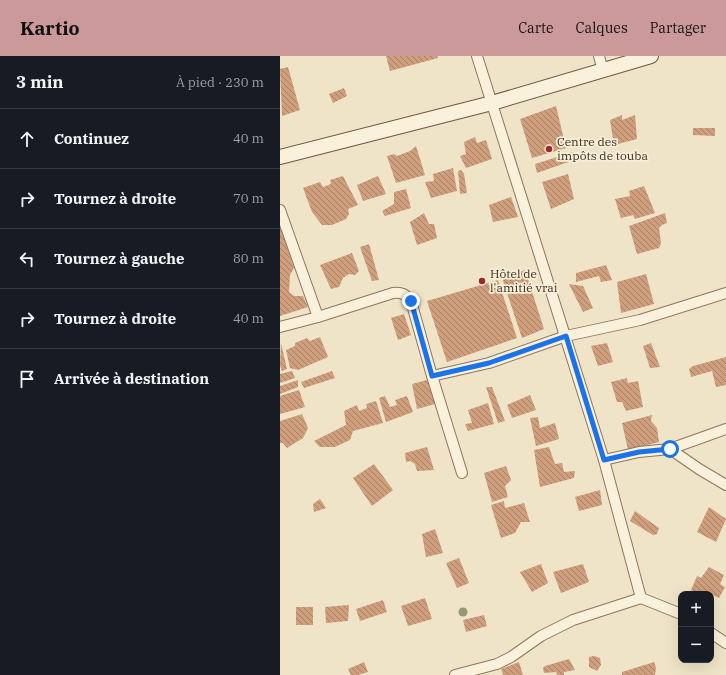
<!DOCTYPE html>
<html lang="fr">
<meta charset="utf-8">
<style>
body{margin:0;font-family:"IBM Plex Serif",serif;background:#242831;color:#f1f3f6}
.controls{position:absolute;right:12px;bottom:12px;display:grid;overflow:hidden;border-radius:8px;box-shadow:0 4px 16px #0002}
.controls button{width:36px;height:36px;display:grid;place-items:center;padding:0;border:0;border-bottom:1px solid #363941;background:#171b24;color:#f1f3f6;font:20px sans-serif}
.stop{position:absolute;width:12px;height:12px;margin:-9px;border:3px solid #1a73e8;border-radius:50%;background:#fff}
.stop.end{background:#1a73e8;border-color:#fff;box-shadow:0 1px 4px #0008}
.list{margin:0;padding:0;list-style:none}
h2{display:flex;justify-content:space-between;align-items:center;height:52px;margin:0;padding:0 16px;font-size:17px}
h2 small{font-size:13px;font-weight:400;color:#9ea1a6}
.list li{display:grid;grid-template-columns:26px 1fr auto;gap:12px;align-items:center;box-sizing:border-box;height:60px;padding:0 16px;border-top:1px solid #363941}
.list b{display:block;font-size:15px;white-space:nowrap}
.list em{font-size:13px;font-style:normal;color:#9ea1a6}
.icon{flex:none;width:22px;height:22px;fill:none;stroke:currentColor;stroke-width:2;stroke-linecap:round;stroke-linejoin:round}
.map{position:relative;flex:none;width:446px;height:619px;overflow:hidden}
header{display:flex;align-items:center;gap:24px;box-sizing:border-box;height:56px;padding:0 20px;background:#cc999b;color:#111}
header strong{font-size:19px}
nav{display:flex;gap:22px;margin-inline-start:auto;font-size:14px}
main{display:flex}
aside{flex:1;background:#171b24}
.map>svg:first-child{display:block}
.building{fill:url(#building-back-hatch)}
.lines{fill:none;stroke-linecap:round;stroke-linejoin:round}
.street-casing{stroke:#8d765c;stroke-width:12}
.secondary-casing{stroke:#6f573f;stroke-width:16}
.street{stroke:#faf1dc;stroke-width:10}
.secondary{stroke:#faf1dc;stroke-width:14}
.tree{fill:#96986f}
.route{stroke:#1a73e8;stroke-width:5}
.poi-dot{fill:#9e2a2b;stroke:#f7eed8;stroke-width:1.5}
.labels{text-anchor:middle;stroke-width:3.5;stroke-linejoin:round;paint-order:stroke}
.poi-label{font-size:12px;fill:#3d2e20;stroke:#f7eed8;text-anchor:start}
</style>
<header>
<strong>Kartio</strong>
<nav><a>Carte</a><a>Calques</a><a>Partager</a></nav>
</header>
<main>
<aside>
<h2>3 min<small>À pied · 230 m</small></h2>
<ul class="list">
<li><svg class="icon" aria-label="ahead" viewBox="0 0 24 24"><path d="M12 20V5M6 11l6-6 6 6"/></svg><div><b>Continuez</b></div><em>40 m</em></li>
<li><svg class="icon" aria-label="right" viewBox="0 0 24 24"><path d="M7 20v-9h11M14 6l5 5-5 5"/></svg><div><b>Tournez à droite</b></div><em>70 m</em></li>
<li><svg class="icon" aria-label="left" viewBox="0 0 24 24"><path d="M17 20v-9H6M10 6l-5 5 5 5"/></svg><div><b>Tournez à gauche</b></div><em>80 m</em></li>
<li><svg class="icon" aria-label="right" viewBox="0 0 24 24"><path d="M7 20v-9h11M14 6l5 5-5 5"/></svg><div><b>Tournez à droite</b></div><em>40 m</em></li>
<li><svg class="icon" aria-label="arrive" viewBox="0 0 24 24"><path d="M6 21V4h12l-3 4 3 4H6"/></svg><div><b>Arrivée à destination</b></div></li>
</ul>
</aside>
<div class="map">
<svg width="446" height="619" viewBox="0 0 446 619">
<defs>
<pattern id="building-back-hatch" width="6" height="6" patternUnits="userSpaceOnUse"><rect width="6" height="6" fill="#cf9f7d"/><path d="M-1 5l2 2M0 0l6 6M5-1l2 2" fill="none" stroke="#a98266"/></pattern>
</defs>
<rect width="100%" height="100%" fill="#f0e4c8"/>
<!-- building -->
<g class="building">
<polygon points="106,0 157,0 158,2 110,15"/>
<polygon points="8,11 20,54 2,60 0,13"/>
<polygon points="64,32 67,40 53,47 49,38"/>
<polygon points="276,50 286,92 252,102 240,63"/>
<polygon points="342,59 342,64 355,59 357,83 334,89 330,64"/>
<polygon points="413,72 435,72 435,80 413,79"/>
<polygon points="195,81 197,87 206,84 212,103 186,112 180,100 186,98 184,86"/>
<polygon points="136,90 145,119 116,127 107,100 114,98 117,100 130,95"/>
<polygon points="293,96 294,104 257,117 255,108"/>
<polygon points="173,112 177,135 151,142 145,126 154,125 153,118"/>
<polygon points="181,114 184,118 187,137 180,138 178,115"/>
<polygon points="288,118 294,143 271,153 262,126"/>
<polygon points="63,120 78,149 68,153 69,158 66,163 52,169 42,169 32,156 23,132 40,126 43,131 51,128 50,124"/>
<polygon points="98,120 106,138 83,145 77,129"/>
<polygon points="364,130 375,157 355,163 353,159 341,162 335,143 350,140 349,135"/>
<polygon points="126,133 131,152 105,160 102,155 114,148 114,136"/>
<polygon points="231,141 238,161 213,166 209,149"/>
<polygon points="144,157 149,168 154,168 157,182 137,189 130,166"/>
<polygon points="385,157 387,167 382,169 379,172 381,187 379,192 357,198 349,170"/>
<polygon points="0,170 14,212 10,219 9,236 14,240 23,240 28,251 0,260"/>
<polygon points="89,188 99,224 92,225 80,191"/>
<polygon points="72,197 79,215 75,219 69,218 63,222 59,231 51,233 40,209"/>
<polygon points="326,209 332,224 321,226 319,220 296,226 296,217"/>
<polygon points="245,214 264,273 242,282 222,222"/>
<polygon points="366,218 374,248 341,257 337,226"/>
<polygon points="218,224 237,282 167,306 147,245"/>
<polygon points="289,228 303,230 313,252 303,256"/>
<polygon points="124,258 131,279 118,284 111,262"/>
<polygon points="40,281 48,301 18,314 10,312 6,294 15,290 15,287 27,282 30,285"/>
<polygon points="1,287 7,313 2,315 0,310"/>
<polygon points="327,287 333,306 318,310 311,290"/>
<polygon points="371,287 380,311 370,312 363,290"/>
<polygon points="446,301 446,329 436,331 432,315 411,321 409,313 413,310"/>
<polygon points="12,315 15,322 0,327 0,318"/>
<polygon points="52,315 55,322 24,332 21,326"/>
<polygon points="347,322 348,327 358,325 363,351 346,355 342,346 337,346 331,326"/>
<polygon points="18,324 18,331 0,338 0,330"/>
<polygon points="147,324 155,348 137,353 132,328"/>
<polygon points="206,331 212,331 225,365 218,367"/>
<polygon points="19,334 25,351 0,358 0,340"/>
<polygon points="250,339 256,354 232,362 227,349"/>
<polygon points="105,340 110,351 117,349 115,344 127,340 133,356 106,366 99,342"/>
<polygon points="96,345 103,367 73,375 70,384 55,391 40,391 34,385 66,369 64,355 77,349 79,355 87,352 86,348"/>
<polygon points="208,347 214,368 188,375 185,368 192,367 188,354"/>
<polygon points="22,358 28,372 23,382 7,392 3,387 0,387 0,365"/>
<polygon points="372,359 371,365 377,372 379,386 348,394 342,367"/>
<polygon points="258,361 260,372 275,367 279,383 256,390 250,362"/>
<polygon points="147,391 154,414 137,415 135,408 130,405 126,406 125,397"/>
<polygon points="269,391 275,408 282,407 284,416 295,415 294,422 260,431 254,394"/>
<polygon points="94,408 113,434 92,450 73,422"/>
<polygon points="226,410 231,424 225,430 228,441 212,446 204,417"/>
<polygon points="320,434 322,449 299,455 295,441"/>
<polygon points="40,443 46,452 34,456 33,448"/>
<polygon points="224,445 225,452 244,447 250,466 241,466 235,477 221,482 211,449"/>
<polygon points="429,451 446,463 436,486 417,476"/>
<polygon points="355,455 379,472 377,478 373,479 350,465"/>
<polygon points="155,473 163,497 146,501 142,478"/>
<polygon points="179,502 189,527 177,532 166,507"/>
<polygon points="261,508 268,527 252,536 240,516"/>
<polygon points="303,508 309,526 281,537 273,516"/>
<polygon points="429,511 444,519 440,528 445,531 439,542 431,538 419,538 411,534 417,520 421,522"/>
<polygon points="145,542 152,563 128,570 121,550"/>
<polygon points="103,544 107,556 80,565 76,553"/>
<polygon points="69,549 68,565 46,567 45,551"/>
<rect x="16" y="551" width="17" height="18"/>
<polygon points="204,559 207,570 186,576 183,564"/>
<polygon points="314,600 320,602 321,609 317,615 309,611 309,601"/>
<polygon points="289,603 295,614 284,616 284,619 277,619 276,616 264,617 263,612 265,610"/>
<polygon points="84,606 88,616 78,619 71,619 68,613"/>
<polygon points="239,606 243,619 223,619 221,613"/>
<polygon points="374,606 376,612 375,619 342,619 342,616"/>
</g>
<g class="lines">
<defs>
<g id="street">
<polyline points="197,0 324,404 361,542 401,558"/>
<polyline points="319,0 323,15"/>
<path d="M0 154 38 261 113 237C122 236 125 238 131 245L152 320 209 307 286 280 360 264 446 237"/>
<polyline points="0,271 38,261"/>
<polyline points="152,320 182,417"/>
<polyline points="390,393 446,373"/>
<polyline points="324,404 359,396 390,393 419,413 446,429"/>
<polyline points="431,577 446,587"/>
<polyline points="175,619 217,608 231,601 261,580 293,564 361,542"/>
</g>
<polyline id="secondary" points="0,101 212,47 371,0"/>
</defs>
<!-- street casing -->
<use href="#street" class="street-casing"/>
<!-- secondary casing -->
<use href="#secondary" class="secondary-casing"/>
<!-- street -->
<use href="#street" class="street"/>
<!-- secondary -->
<use href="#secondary" class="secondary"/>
</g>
<!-- trees -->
<circle class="tree" cx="183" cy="556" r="4.5"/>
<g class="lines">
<!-- route -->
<polyline class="route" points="131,245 152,320 209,307 286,280 324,404 359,396 390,393"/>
</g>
<!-- markers -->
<g class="poi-dot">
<circle cx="269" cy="93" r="4"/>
<circle cx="202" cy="225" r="4"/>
</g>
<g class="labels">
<!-- poi labels -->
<g class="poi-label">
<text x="277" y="90">Centre des<tspan x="277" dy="14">impôts de touba</tspan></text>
<text x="210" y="222">Hôtel de<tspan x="210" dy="14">l'amitié vrai</tspan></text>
</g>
</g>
</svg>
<div class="controls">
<button>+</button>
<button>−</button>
</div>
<div class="stop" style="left:390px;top:393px"></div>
<div class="stop end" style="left:131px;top:245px"></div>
</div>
</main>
